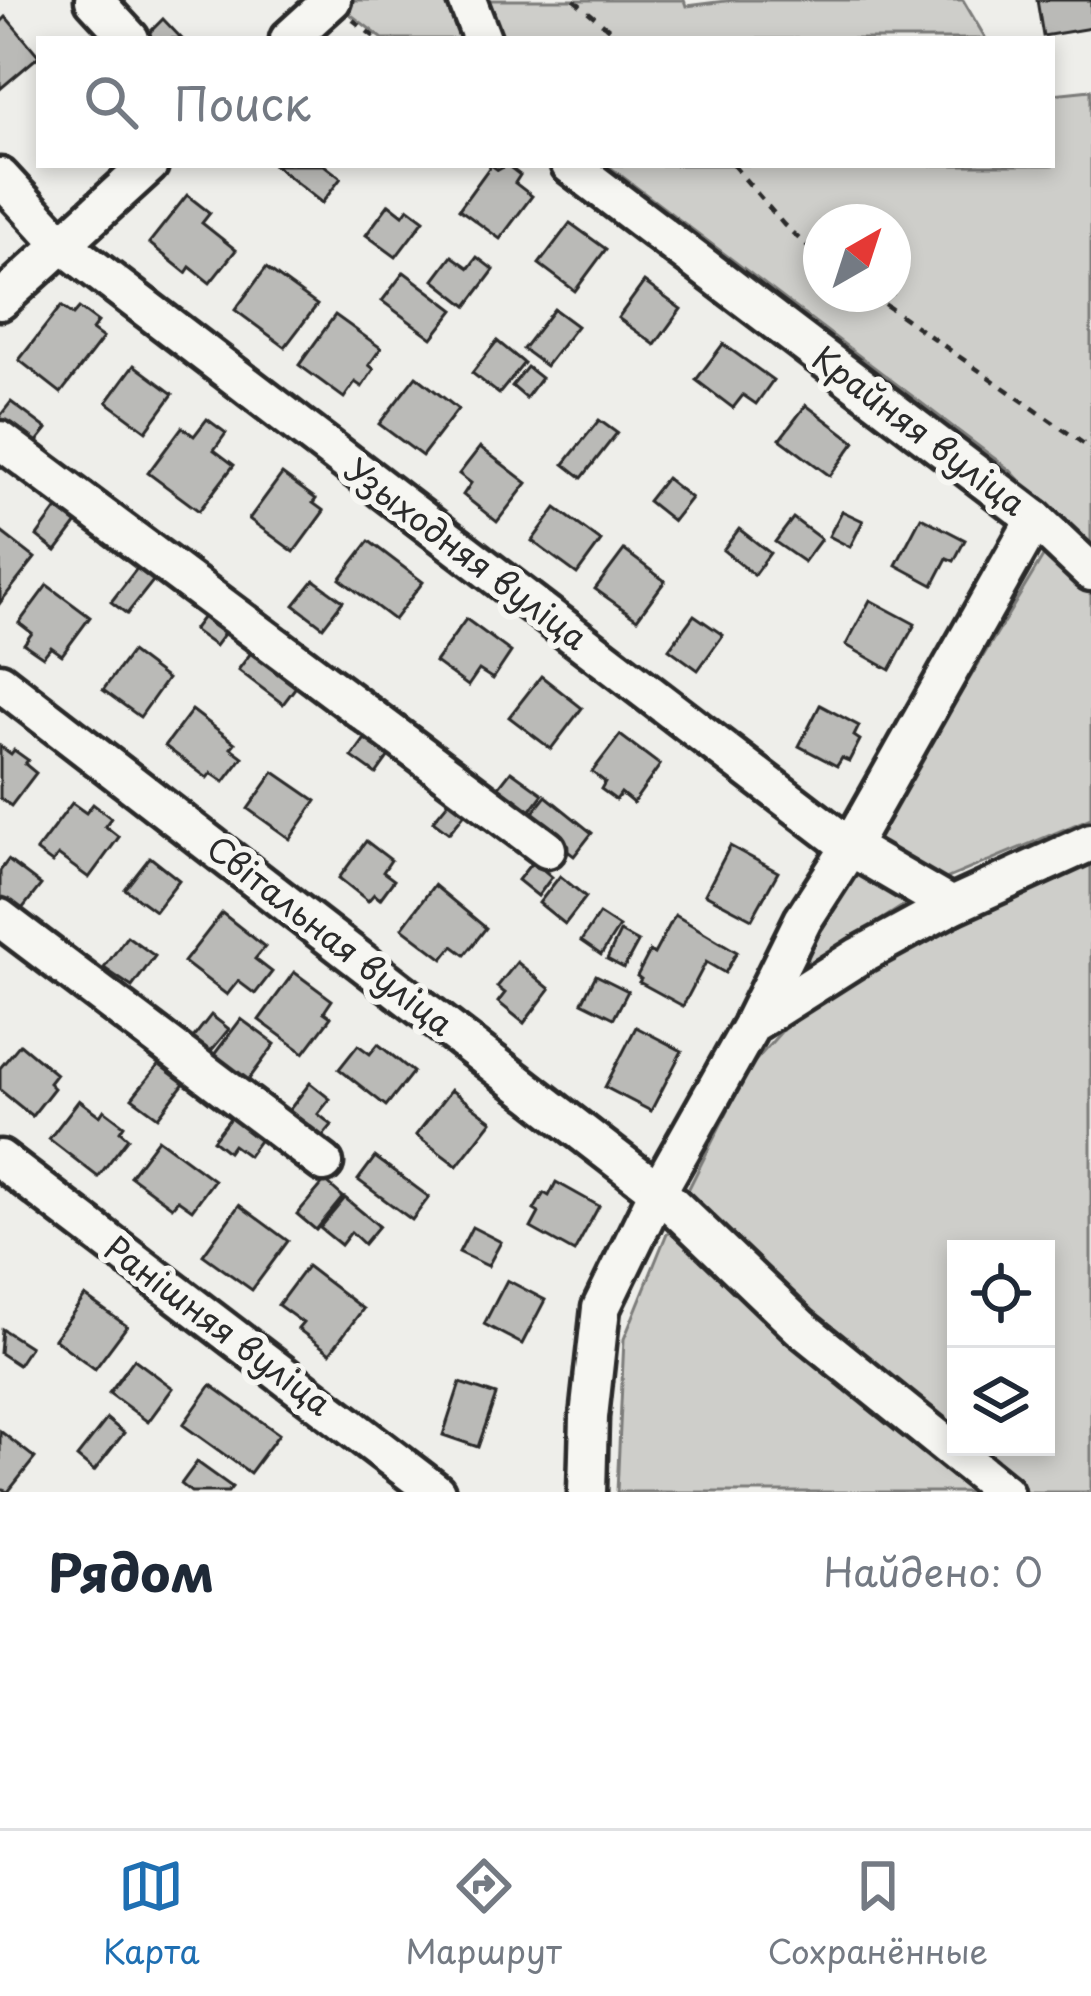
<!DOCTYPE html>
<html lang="ru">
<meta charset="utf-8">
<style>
body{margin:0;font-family:"Playpen Sans",sans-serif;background:#f6f6f7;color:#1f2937}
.controls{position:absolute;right:36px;bottom:36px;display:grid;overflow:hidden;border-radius:0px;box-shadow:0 6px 18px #0003}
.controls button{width:108px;height:108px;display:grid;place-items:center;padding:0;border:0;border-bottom:3px solid #e0e1e3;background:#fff;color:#1f2937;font:60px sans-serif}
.compass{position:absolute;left:803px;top:204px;width:108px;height:108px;border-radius:50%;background:#fff;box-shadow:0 6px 18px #0003;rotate:39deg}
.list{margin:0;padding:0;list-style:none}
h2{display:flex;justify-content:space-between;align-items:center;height:156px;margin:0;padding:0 48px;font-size:51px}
h2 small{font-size:39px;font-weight:400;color:#747a83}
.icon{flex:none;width:66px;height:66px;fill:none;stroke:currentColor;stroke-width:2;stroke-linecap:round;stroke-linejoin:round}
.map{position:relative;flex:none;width:1091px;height:1492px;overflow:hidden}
.search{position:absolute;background:#fff;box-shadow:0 6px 18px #0003;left:36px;right:36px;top:36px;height:132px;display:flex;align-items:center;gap:30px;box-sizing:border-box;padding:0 42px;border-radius:0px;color:#747a83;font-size:45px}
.sheet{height:336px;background:#fff}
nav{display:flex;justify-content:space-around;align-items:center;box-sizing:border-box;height:168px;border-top:3px solid #e0e1e3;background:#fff;font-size:33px;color:#747a83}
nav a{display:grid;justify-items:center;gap:6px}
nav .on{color:#1f6fb2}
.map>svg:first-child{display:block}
.green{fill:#cececa;stroke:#7c7c7a;stroke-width:3;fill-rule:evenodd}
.building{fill:#babab7;stroke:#2b2b2b;stroke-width:3}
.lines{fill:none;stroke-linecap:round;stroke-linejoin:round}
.minor-casing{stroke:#2b2b2b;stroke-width:45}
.path{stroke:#2b2b2b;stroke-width:4.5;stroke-dasharray:9 9;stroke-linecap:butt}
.minor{stroke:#f6f6f2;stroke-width:36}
.labels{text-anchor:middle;stroke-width:12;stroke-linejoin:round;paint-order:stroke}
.street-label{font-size:33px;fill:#2b2b2b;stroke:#f6f6f2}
</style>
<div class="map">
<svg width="1091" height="1492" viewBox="0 0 1091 1492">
<rect width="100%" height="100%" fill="#eeeeea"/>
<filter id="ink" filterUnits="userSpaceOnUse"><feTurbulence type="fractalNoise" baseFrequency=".00833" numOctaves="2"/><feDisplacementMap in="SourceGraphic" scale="24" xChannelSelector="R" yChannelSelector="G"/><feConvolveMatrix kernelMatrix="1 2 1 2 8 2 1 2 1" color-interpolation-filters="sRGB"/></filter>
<g filter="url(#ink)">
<!-- green -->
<g class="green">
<polygon points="351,0 449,0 463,39 383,39 342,8"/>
<polygon points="483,0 684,0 686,6 733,0 963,0 986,39 500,39"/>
<path d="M1091 90V557L1010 470 607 165H1052V94ZM821 222H893V294H821Z"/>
<polygon points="1047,550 1091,587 1091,818 946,879 917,870 870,843 936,733 944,713 959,696"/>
<polygon points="1091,853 1091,1492 1016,1492 960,1447 1046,1447 1046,1249 956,1249 956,1444 683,1200 749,1068 811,998"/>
<polygon points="851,866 920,895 806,968 811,946"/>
<polygon points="677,1228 977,1492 617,1492 624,1339 667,1233"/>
</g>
<!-- building -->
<g class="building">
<polygon points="1037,0 1091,0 1091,28 1043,36"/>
<polygon points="6,17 39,56 0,89 0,23"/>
<polygon points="163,19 182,39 144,38"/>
<polygon points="274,165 324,165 341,178 322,203"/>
<polygon points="491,165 498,170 507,165 520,175 515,183 532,196 500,239 459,209"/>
<polygon points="187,195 210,213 202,223 236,250 210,283 190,267 186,273 149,243"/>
<polygon points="389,204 403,215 408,208 424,220 396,257 366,235"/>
<polygon points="570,223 606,249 575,291 539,264"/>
<polygon points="452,256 469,268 477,257 494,270 467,306 434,280"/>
<polygon points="266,268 317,305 285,347 235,310"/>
<polygon points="404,272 454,310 432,338 382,301"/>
<polygon points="644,282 681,309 655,345 618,318"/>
<polygon points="61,306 73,315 79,308 98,322 92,330 103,338 61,393 19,360"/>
<polygon points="554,309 577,326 546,366 523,349"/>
<polygon points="335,315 381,348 369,365 374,369 362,387 355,382 344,398 299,365"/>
<polygon points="497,341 524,363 499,394 472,373"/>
<polygon points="723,344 773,380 756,404 743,395 733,408 696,380"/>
<polygon points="134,365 173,394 146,431 107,402"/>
<polygon points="527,367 541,378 526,398 512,386"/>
<polygon points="416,376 458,409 422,456 379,424"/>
<polygon points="11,402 47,429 32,448 0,422 0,416"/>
<polygon points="806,405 855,442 830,476 780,439"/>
<polygon points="207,419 226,433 214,450 234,465 199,511 148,473 182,427 194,436"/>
<polygon points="599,420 617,433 582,478 564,464"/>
<polygon points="480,447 527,483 497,522 463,495 471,483 459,474"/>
<polygon points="282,474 316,499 313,503 324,511 294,552 249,519"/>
<polygon points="666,478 691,498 673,521 648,501"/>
<polygon points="63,500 83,515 56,551 37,536"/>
<polygon points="556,508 601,541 577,574 532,541"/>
<polygon points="842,511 863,521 850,547 829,536"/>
<polygon points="921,517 965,540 954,561 947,558 933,585 896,565"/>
<polygon points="793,518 821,539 804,562 775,542"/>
<polygon points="739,529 770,553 754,575 723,550"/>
<polygon points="0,531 35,558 0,603"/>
<polygon points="369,541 423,582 394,620 340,579"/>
<polygon points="624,550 665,581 637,619 595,589"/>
<polygon points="141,563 157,576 127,614 111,602"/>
<polygon points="314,580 343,601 323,627 294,605"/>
<polygon points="47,585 90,617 62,655 51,647 43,657 24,644 32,633 19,623"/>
<polygon points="870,600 915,624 890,670 846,645"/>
<polygon points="208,610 230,626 215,646 193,630"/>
<polygon points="694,615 723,635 698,670 669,649"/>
<polygon points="466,619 511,652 493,679 479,670 468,686 435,662"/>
<polygon points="256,646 301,680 283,704 238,670"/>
<polygon points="131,652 167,679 140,717 103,690"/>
<polygon points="541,676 582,708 551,749 509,717"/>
<polygon points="820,705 859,726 854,736 860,740 849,761 842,758 837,766 799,746"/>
<polygon points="192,710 235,743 231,748 243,757 224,782 211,773 207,778 165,746"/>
<polygon points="369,733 393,750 376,774 352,757"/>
<polygon points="620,735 660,765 633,803 621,793 616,800 601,789 605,782 592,772"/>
<polygon points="0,746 11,754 14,750 28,760 25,764 36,773 11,806 0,798"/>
<polygon points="511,771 543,794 522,822 490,798"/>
<polygon points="274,772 316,801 290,839 248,809"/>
<polygon points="546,796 592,833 574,856 527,820"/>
<polygon points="451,799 467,811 449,833 433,821"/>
<polygon points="72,803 86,813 93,804 111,818 105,826 119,837 89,878 58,855 52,863 36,851"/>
<polygon points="366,841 391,860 383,872 394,880 380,899 374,894 368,901 339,878"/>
<polygon points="730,846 778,872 752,919 705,894"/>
<polygon points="150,857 179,880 155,911 125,889"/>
<polygon points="8,860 41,885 15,918 0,907 0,871"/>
<polygon points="533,861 552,877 538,896 518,880"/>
<polygon points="560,876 586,897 565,924 539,903"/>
<polygon points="434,885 486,928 465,955 453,946 443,959 402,928"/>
<polygon points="222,913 265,947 255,959 272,972 255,994 238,981 227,995 184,962"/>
<polygon points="599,914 619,927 601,955 581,941"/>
<polygon points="675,915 737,952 725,973 706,962 683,1006 639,982 641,979 637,976 650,951 654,954"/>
<polygon points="620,932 638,942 624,968 607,959"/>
<polygon points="127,936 155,956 132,987 104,968"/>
<polygon points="517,962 550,989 524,1023 498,1002 505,993 497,987"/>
<polygon points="294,972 332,1000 324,1012 331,1017 304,1053 259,1020"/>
<polygon points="596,975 628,991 614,1018 582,1002"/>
<polygon points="211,1015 229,1029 206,1057 189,1043"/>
<polygon points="241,1019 275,1044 241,1090 207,1064"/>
<polygon points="636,1027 682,1051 651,1111 605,1087"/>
<polygon points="20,1044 56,1074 49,1083 54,1088 32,1116 0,1090 0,1068"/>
<polygon points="378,1044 413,1072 386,1106 339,1069 358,1045 370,1054"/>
<polygon points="160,1063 185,1082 158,1117 132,1098"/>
<polygon points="310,1083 330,1099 318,1114 332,1125 314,1147 280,1122"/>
<polygon points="451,1090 492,1121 457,1166 416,1135"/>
<polygon points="79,1100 100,1116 104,1110 124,1125 120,1131 128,1138 98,1177 49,1139"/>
<polygon points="234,1113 263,1135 248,1156 233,1145 228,1152 213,1140"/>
<polygon points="158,1139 214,1180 192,1210 178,1200 172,1207 130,1176"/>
<polygon points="375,1157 429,1197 412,1220 358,1180"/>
<polygon points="325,1181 343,1197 316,1230 297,1214"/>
<polygon points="556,1182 599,1206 574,1252 531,1228 539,1213 534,1210 544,1193 549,1196"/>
<polygon points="345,1198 379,1226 364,1244 351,1232 341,1245 320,1228"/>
<polygon points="239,1205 288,1241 252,1290 203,1255"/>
<polygon points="472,1227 501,1242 488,1266 459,1252"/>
<polygon points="307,1266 363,1309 330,1353 298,1329 303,1323 278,1305"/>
<polygon points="507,1280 545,1300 522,1344 484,1324"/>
<polygon points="85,1296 127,1326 95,1369 54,1339"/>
<polygon points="2,1329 30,1347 18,1365 0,1353"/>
<polygon points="134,1359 173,1388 148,1422 109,1393"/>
<polygon points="460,1383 496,1395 478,1447 443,1435"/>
<polygon points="211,1385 279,1434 250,1473 183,1425"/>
<polygon points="107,1419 124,1433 94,1471 77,1457"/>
<polygon points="0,1431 35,1458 8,1492 0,1489"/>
<polygon points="197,1462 232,1487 228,1492 191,1492 181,1484"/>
</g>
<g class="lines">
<defs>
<g id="minor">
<polyline points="94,0 130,39"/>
<polyline points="467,0 482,39"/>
<polyline points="289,39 332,0"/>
<polyline points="570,165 1035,519 1091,572"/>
<polyline points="0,177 62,244 850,847 951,906"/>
<polyline points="0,301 149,165"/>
<polyline points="0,440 547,849"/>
<polyline points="0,682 658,1191 800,1327 1004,1492"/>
<polyline points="0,918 324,1163"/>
<polyline points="753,1021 803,920 850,847 1035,519"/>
<polyline points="0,1159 436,1492"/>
<polyline points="587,1492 589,1417 601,1308 658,1191 752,1024 859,956 951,906 1091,842"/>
</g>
</defs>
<!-- minor casing -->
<use href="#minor" class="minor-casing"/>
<!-- path -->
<g class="path">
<polyline points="574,0 621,39"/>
<polyline points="353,20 377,39"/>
<polyline points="733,165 784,225 821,259"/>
<polyline points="870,294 1091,449"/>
</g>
<!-- minor -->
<use href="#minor" class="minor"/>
</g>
</g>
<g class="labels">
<!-- street labels -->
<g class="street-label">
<text transform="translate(919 431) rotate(37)" y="12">Крайняя вуліца</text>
<text transform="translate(466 554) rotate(37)" y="12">Узыходняя вуліца</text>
<text transform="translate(330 936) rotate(38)" y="12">Світальная вуліца</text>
<text transform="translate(218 1326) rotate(37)" y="12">Ранішняя вуліца</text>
</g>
</g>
</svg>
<div class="controls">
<button><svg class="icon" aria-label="locate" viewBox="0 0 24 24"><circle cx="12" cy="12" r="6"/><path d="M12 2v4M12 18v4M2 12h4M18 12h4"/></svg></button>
<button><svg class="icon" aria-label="layers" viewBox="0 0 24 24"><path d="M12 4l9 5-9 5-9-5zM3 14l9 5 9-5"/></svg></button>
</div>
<svg class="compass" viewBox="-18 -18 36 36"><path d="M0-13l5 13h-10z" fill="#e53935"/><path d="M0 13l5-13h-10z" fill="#747a83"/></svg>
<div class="search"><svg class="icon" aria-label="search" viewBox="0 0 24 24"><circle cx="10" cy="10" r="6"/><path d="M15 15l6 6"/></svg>Поиск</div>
</div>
<section class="sheet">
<h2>Рядом<small>Найдено: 0</small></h2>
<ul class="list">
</ul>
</section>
<nav>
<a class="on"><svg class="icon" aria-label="map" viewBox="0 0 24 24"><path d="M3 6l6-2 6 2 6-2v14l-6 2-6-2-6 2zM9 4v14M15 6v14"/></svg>Карта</a>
<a><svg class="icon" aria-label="directions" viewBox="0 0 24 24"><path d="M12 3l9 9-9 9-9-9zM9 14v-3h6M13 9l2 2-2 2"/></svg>Маршрут</a>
<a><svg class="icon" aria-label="saved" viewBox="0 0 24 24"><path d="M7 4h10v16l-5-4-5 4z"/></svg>Сохранённые</a>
</nav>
